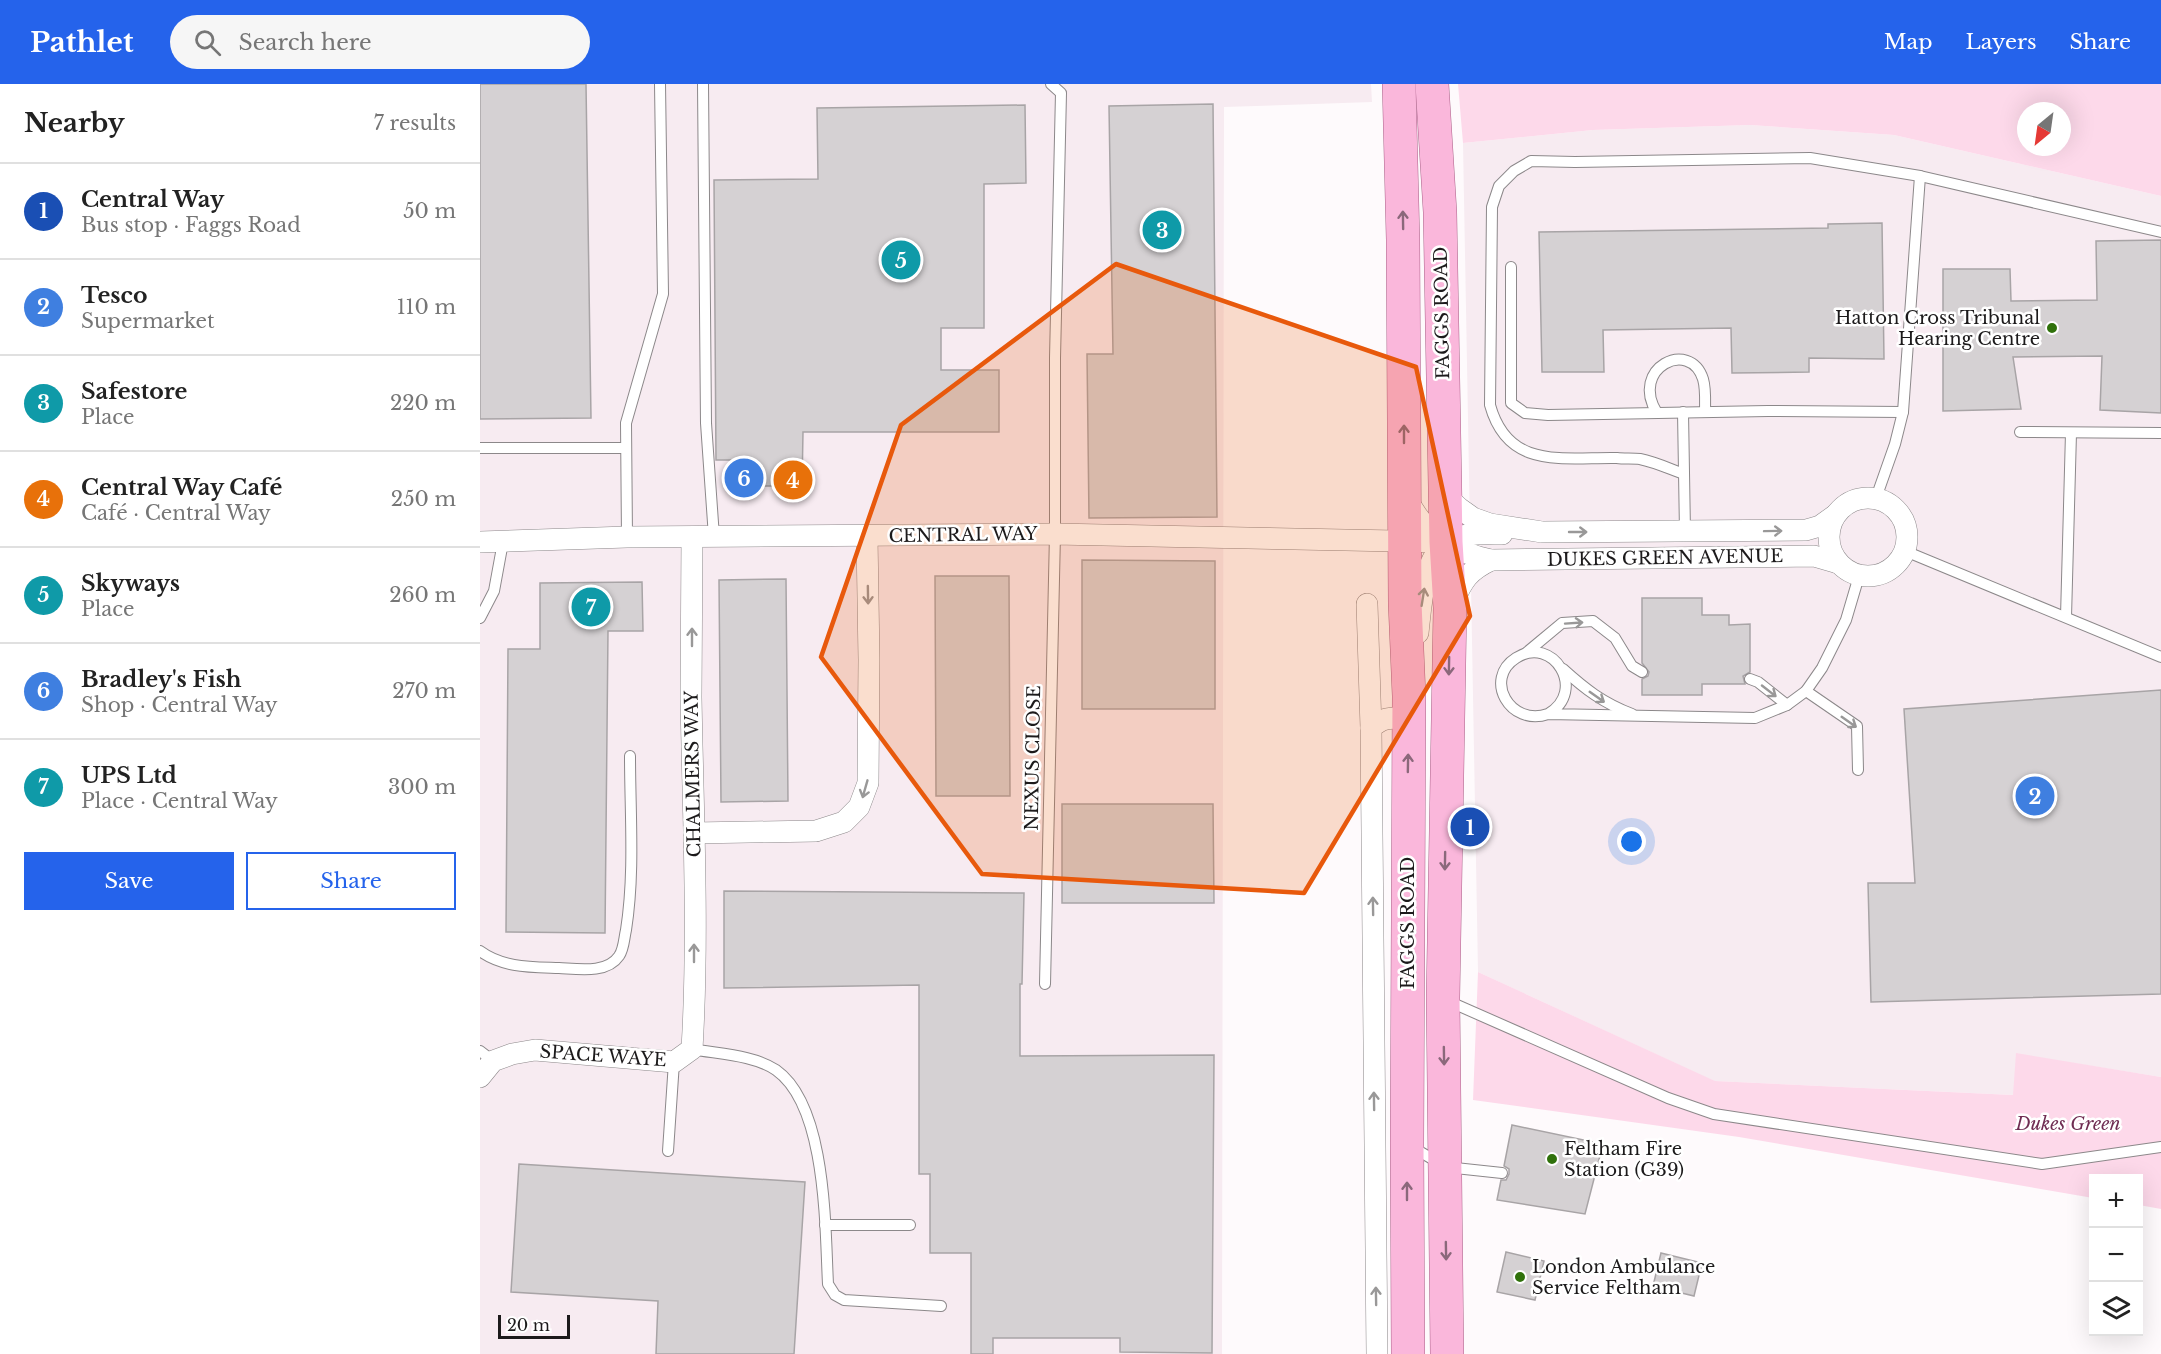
<!DOCTYPE html>
<meta charset="utf-8">
<style>
body{margin:0;font-family:"Libre Baskerville",serif;background:#f6f6f6;color:#222}
.controls{position:absolute;right:18px;bottom:18px;display:grid;overflow:hidden;border-radius:0px;box-shadow:0 6px 24px #0002}
.controls button{width:54px;height:54px;display:grid;place-items:center;padding:0;border:0;border-bottom:2px solid #e0e0e0;background:#fff;color:#222;font:30px sans-serif}
.compass{position:absolute;left:1537px;top:18px;width:54px;height:54px;border-radius:50%;background:#fff;box-shadow:0 6px 24px #0002;rotate:209deg}
.scale{position:absolute;left:18px;bottom:15px;width:72px;box-sizing:border-box;padding-left:6px;border:3px solid #1c1a1b;border-top:0;font-size:16px;line-height:21px;white-space:nowrap;color:#1c1a1b;-webkit-text-stroke:4px #fff;paint-order:stroke}
.you{position:absolute;left:1152px;top:758px;width:21px;height:21px;margin:-15px;border:4px solid #fff;border-radius:50%;background:#1a73e8;box-shadow:0 0 0 9px #1a73e833}
.badge{display:grid;place-items:center;width:39px;height:39px;border-radius:50%;background:#2563eb;color:#fff;font-size:20px;font-weight:700}
.pin{position:absolute;translate:-50% -50%;border:3px solid #fff;box-shadow:0 2px 6px #0006}
.list{margin:0;padding:0;list-style:none}
h2{display:flex;justify-content:space-between;align-items:center;height:78px;margin:0;padding:0 24px;font-size:26px}
h2 small{font-size:20px;font-weight:400;color:#767676}
.list li{display:grid;grid-template-columns:39px 1fr auto;gap:18px;align-items:center;box-sizing:border-box;height:96px;padding:0 24px;border-top:2px solid #e0e0e0}
.list b{display:block;font-size:22px;white-space:nowrap}
.list p{margin:0;font-size:20px;white-space:nowrap;color:#767676}
.list em{font-size:20px;font-style:normal;color:#767676}
.actions{display:flex;gap:12px;padding:18px 24px}
.actions a{flex:1;padding:14px 0;border:2px solid #2563eb;border-radius:0px;text-align:center;font-size:21px;color:#2563eb}
.actions .main{background:#2563eb;color:#fff}
.icon{flex:none;width:33px;height:33px;fill:none;stroke:currentColor;stroke-width:2;stroke-linecap:round;stroke-linejoin:round}
.map{position:relative;flex:none;width:1681px;height:1270px;overflow:hidden}
header{display:flex;align-items:center;gap:36px;box-sizing:border-box;height:84px;padding:0 30px;background:#2563eb;color:#fff}
header strong{font-size:28px}
nav{display:flex;gap:33px;margin-inline-start:auto;font-size:21px}
.search{width:420px;height:54px;background:#f6f6f6;display:flex;align-items:center;gap:15px;box-sizing:border-box;padding:0 21px;border-radius:33px;color:#767676;font-size:22px}
main{display:flex}
aside{flex:1;background:#fff}
.map>svg:first-child{display:block}
.built{fill:#f7ebf1}
.green{fill:#fdd9ea;fill-rule:evenodd}
.building{fill:#d5d1d3;stroke:#a8a4a6;stroke-width:1.5}
.lines{fill:none;stroke-linecap:round;stroke-linejoin:round}
.service-casing{stroke:#8c888a;stroke-width:12}
.minor-casing{stroke:#8c888a;stroke-width:22}
.primary-casing{stroke:#aa6188;stroke-width:34}
.service{stroke:#fff;stroke-width:10}
.minor{stroke:#fff;stroke-width:21}
.primary{stroke:#fab7db;stroke-width:33}
.oneway{stroke:#8b687b}
.oneway2{stroke:#999898}
.marked{fill:#e8590c;fill-opacity:0.2;stroke:#e8590c;stroke-width:4.5;stroke-linejoin:round}
.poi-dot{fill:#30710b;stroke:#fff;stroke-width:2}
.labels{text-anchor:middle;stroke-width:5;stroke-linejoin:round;paint-order:stroke}
.street-label{font-size:18px;fill:#1c1a1b;stroke:#fff}
.poi-label{font-size:18px;fill:#1c1a1b;stroke:#fff;text-anchor:start}
.park-label{font-size:18px;font-style:italic;fill:#6f2c52;stroke:#fff}
</style>
<header>
<strong>Pathlet</strong>
<div class="search"><svg class="icon" aria-label="search" viewBox="0 0 24 24"><circle cx="10" cy="10" r="6"/><path d="M15 15l6 6"/></svg>Search here</div>
<nav><a>Map</a><a>Layers</a><a>Share</a></nav>
</header>
<main>
<aside>
<h2>Nearby<small>7 results</small></h2>
<ul class="list">
<li><span class="badge" style="background:#1a4fb4">1</span><div><b>Central Way</b><p>Bus stop · Faggs Road</p></div><em>50 m</em></li>
<li><span class="badge" style="background:#3f7fe0">2</span><div><b>Tesco</b><p>Supermarket</p></div><em>110 m</em></li>
<li><span class="badge" style="background:#0f9aa8">3</span><div><b>Safestore</b><p>Place</p></div><em>220 m</em></li>
<li><span class="badge" style="background:#e8710a">4</span><div><b>Central Way Café</b><p>Café · Central Way</p></div><em>250 m</em></li>
<li><span class="badge" style="background:#0f9aa8">5</span><div><b>Skyways</b><p>Place</p></div><em>260 m</em></li>
<li><span class="badge" style="background:#3f7fe0">6</span><div><b>Bradley's Fish</b><p>Shop · Central Way</p></div><em>270 m</em></li>
<li><span class="badge" style="background:#0f9aa8">7</span><div><b>UPS Ltd</b><p>Place · Central Way</p></div><em>300 m</em></li>
</ul>
<div class="actions"><a class="main">Save</a><a>Share</a></div>
</aside>
<div class="map">
<svg width="1681" height="1270" viewBox="0 0 1681 1270">
<rect width="100%" height="100%" fill="#fefafc"/>
<!-- built -->
<g class="built">
<polygon points="0,0 891,0 892,18 744,23 742,1270 0,1270"/>
<polygon points="1270,41 1414,51 1681,112 1681,993 1537,970 1534,1011 1234,997 998,888 983,59 1113,46"/>
</g>
<!-- green -->
<g class="green">
<path d="M978 0H1681V112L1414 51 1270 41 1113 46 983 59ZM1546 27H1582V63H1546Z"/>
<polygon points="998,888 1235,997 1533,1011 1536,969 1681,993 1681,1125 1659,1121 1658,1094 1614,1094 1613,1114 1259,1053 993,1016"/>
</g>
<!-- building -->
<g class="building">
<polygon points="0,0 106,0 111,334 0,335"/>
<polygon points="733,20 737,433 609,434 607,270 633,270 629,22"/>
<polygon points="545,21 546,99 504,100 504,244 461,244 461,286 519,286 519,348 323,348 322,402 257,402 257,376 236,376 234,96 338,95 337,24"/>
<polygon points="1402,139 1404,275 1329,274 1329,288 1252,289 1251,244 1123,246 1124,288 1062,288 1059,148 1348,144 1348,140"/>
<polygon points="1681,156 1681,329 1620,326 1622,272 1533,273 1541,325 1463,327 1463,185 1530,185 1531,217 1617,216 1616,157"/>
<polygon points="602,476 735,477 735,625 602,625"/>
<polygon points="455,492 529,492 530,712 456,712"/>
<polygon points="306,495 308,717 241,718 239,496"/>
<polygon points="162,498 163,547 128,547 125,849 26,848 28,565 60,565 60,499"/>
<polygon points="1162,514 1222,514 1222,531 1249,531 1249,541 1270,540 1270,588 1263,592 1265,600 1222,600 1222,611 1162,611 1162,595 1168,592 1169,588 1162,579"/>
<polygon points="1681,606 1681,910 1391,918 1388,799 1435,799 1424,625"/>
<polygon points="582,720 733,720 734,819 582,819"/>
<polygon points="244,807 544,809 542,900 540,900 540,972 734,971 732,1269 640,1268 640,1254 513,1254 513,1270 491,1270 491,1169 450,1169 450,1090 439,1090 439,901 244,904"/>
<polygon points="1032,1041 1123,1060 1105,1130 1017,1116 1021,1096 1026,1096 1029,1090 1029,1085 1024,1082"/>
<polygon points="39,1080 325,1098 314,1270 176,1270 178,1217 31,1208"/>
<polygon points="1026,1168 1064,1177 1055,1216 1017,1208"/>
<polygon points="1181,1169 1222,1179 1214,1212 1173,1202"/>
</g>
<g class="lines">
<defs>
<g id="service">
<polyline points="223,0 226,339 234,453"/>
<polyline points="1031,183 1031,319 1045,329 1068,331 1288,327 1423,328"/>
<polyline points="1203,328 1205,448"/>
<path d="M1177 329C1149 284 1210 254 1223 295 1226 305 1225 317 1225 328"/>
<polyline points="1540,348 1681,349"/>
<polyline points="0,364 146,364"/>
<path d="M1204 390C1190 385 1175 378 1160 375 1153 374 1144 375 1137 374 1082 373 1028 386 1010 321L1012 123 1019 102 1034 87 1051 77 1095 78 1330 74 1440 92 1681 148"/>
<polyline points="1396,414 1415,360 1423,328 1440,92"/>
<polyline points="147,453 146,339 183,210 180,0"/>
<polyline points="1425,467 1681,573"/>
<polyline points="1586,533 1591,349"/>
<polyline points="0,534 14,507 23,458"/>
<polyline points="1046,569 1082,539 1113,537 1135,554 1152,582 1162,588"/>
<path d="M1083 585C1105 605 1123 619 1152 630"/>
<polyline points="1270,595 1278,598 1307,621"/>
<polyline points="1326,607 1377,642 1378,686"/>
<path d="M1068 630C1108 607 1073 550 1036 574 1003 595 1030 643 1068 630L1275 634 1307 621 1326 607 1342 584 1366 536 1379 492"/>
<path d="M0 867C23 884 52 883 79 884 98 885 127 890 139 872 144 865 144 854 146 846 155 789 150 729 150 672"/>
<polyline points="565,900 575,450 575,274 581,9 571,0"/>
<polyline points="968,917 1188,1014 1234,1030 1562,1080 1681,1063"/>
<path d="M212 965C238 970 274 971 296 986 347 1022 345 1144 348 1200L355 1211 364 1216 461 1222"/>
<polyline points="0,967 13,977"/>
<polyline points="932,1063 966,1083 1022,1089"/>
<polyline points="188,1067 194,978"/>
<polyline points="345,1141 430,1141"/>
</g>
<g id="minor">
<polyline points="965,411 979,424 993,434 1010,440 1062,448 1326,446 1340,442 1354,432"/>
<circle cx="1388" cy="453" r="39"/>
<path d="M927 414C942 448 975 469 1011 476L1334 472 1358 479"/>
<polyline points="0,458 147,453 575,450 966,458"/>
<path d="M973 518C983 496 988 487 1011 476"/>
<polyline points="887,520 891,644"/>
<path d="M938 549C941 523 943 474 967 458 982 448 1005 450 1022 450"/>
<polyline points="214,749 336,747 364,738 379,723 388,699 389,576 387,453"/>
<path d="M0 993 13 977 32 970 55 966 194 978 212 965C219 848 213 730 211 613 211 560 212 506 212 453"/>
<path d="M897 1270 891 644C903 632 913 634 929 634"/>
</g>
<g id="primary">
<polyline points="919,0 923,156 925,519 929,612 927,1060 928,1270"/>
<polyline points="952,0 960,128 966,458 970,524 963,914 967,1270"/>
</g>
</defs>
<!-- service casing -->
<use href="#service" class="service-casing"/>
<!-- minor casing -->
<use href="#minor" class="minor-casing"/>
<!-- primary casing -->
<use href="#primary" class="primary-casing"/>
<!-- service -->
<use href="#service" class="service"/>
<!-- minor -->
<use href="#minor" class="minor"/>
<!-- primary -->
<use href="#primary" class="primary"/>
</g>
<!-- one-way arrows -->
<defs><path id="oneway-shaft" d="M-6 0H5M1.5-3L5.5 0L1.5 3" fill="none" stroke-width="1.6" stroke-linecap="round" stroke-linejoin="round" transform="scale(1.5)"/></defs>
<g class="oneway">
<use href="#oneway-shaft" transform="translate(923 136) rotate(-91)"/>
<use href="#oneway-shaft" transform="translate(924 350) rotate(-90)"/>
<use href="#oneway-shaft" transform="translate(969 582) rotate(91)"/>
<use href="#oneway-shaft" transform="translate(928 679) rotate(-89)"/>
<use href="#oneway-shaft" transform="translate(965 777) rotate(91)"/>
<use href="#oneway-shaft" transform="translate(964 972) rotate(89)"/>
<use href="#oneway-shaft" transform="translate(927 1107) rotate(-90)"/>
<use href="#oneway-shaft" transform="translate(966 1167) rotate(89)"/>
</g>
<g class="oneway2">
<use href="#oneway-shaft" transform="translate(1293 447) rotate(-1)"/>
<use href="#oneway-shaft" transform="translate(1098 448)"/>
<use href="#oneway-shaft" transform="translate(388 511) rotate(89)"/>
<use href="#oneway-shaft" transform="translate(943 513) rotate(-81)"/>
<use href="#oneway-shaft" transform="translate(1094 539) rotate(-4)"/>
<use href="#oneway-shaft" transform="translate(212 553) rotate(-90)"/>
<use href="#oneway-shaft" transform="translate(1289 607) rotate(38)"/>
<use href="#oneway-shaft" transform="translate(1117 613) rotate(35)"/>
<use href="#oneway-shaft" transform="translate(1369 638) rotate(35)"/>
<use href="#oneway-shaft" transform="translate(385 705) rotate(106)"/>
<use href="#oneway-shaft" transform="translate(893 822) rotate(-91)"/>
<use href="#oneway-shaft" transform="translate(214 869) rotate(-90)"/>
<use href="#oneway-shaft" transform="translate(894 1017) rotate(-91)"/>
<use href="#oneway-shaft" transform="translate(896 1212) rotate(-91)"/>
</g>
<!-- marked area -->
<path class="marked" d="M636 180 936 283 990 532 824 809 502 790 341 573 421 341Z"/>
<!-- markers -->
<g class="poi-dot">
<circle cx="1572" cy="244" r="6"/>
<circle cx="1072" cy="1075" r="6"/>
<circle cx="1040" cy="1193" r="6"/>
</g>
<g class="labels">
<!-- street labels -->
<g class="street-label">
<text transform="translate(962 229) rotate(-91)" y="6">FAGGS ROAD</text>
<text transform="translate(483 451) rotate(-1)" y="6">CENTRAL WAY</text>
<text transform="translate(1185 474) rotate(-1)" y="6">DUKES GREEN AVENUE</text>
<text transform="translate(553 674) rotate(-89)" y="6">NEXUS CLOSE</text>
<text transform="translate(213 690) rotate(-91)" y="6">CHALMERS WAY</text>
<text transform="translate(928 839) rotate(-90)" y="6">FAGGS ROAD</text>
<text transform="translate(123 972) rotate(4)" y="6">SPACE WAYE</text>
</g>
<!-- poi labels -->
<g class="poi-label">
<text x="1560" y="240" text-anchor="end">Hatton Cross Tribunal<tspan x="1560" dy="21">Hearing Centre</tspan></text>
<text x="1084" y="1071">Feltham Fire<tspan x="1084" dy="21">Station (G39)</tspan></text>
<text x="1052" y="1189">London Ambulance<tspan x="1052" dy="21">Service Feltham</tspan></text>
</g>
<!-- park labels -->
<g class="park-label">
<text x="1588" y="1046">Dukes Green</text>
</g>
</g>
</svg>
<div class="controls">
<button>+</button>
<button>−</button>
<button><svg class="icon" aria-label="layers" viewBox="0 0 24 24"><path d="M12 4l9 5-9 5-9-5zM3 14l9 5 9-5"/></svg></button>
</div>
<svg class="compass" viewBox="-18 -18 36 36"><path d="M0-13l5 13h-10z" fill="#e53935"/><path d="M0 13l5-13h-10z" fill="#767676"/></svg>
<div class="scale">20 m</div>
<div class="you"></div>
<div class="pin badge" style="left:990px;top:743px;background:#1a4fb4">1</div>
<div class="pin badge" style="left:1555px;top:712px;background:#3f7fe0">2</div>
<div class="pin badge" style="left:682px;top:146px;background:#0f9aa8">3</div>
<div class="pin badge" style="left:313px;top:396px;background:#e8710a">4</div>
<div class="pin badge" style="left:421px;top:176px;background:#0f9aa8">5</div>
<div class="pin badge" style="left:264px;top:394px;background:#3f7fe0">6</div>
<div class="pin badge" style="left:111px;top:523px;background:#0f9aa8">7</div>
</div>
</main>
